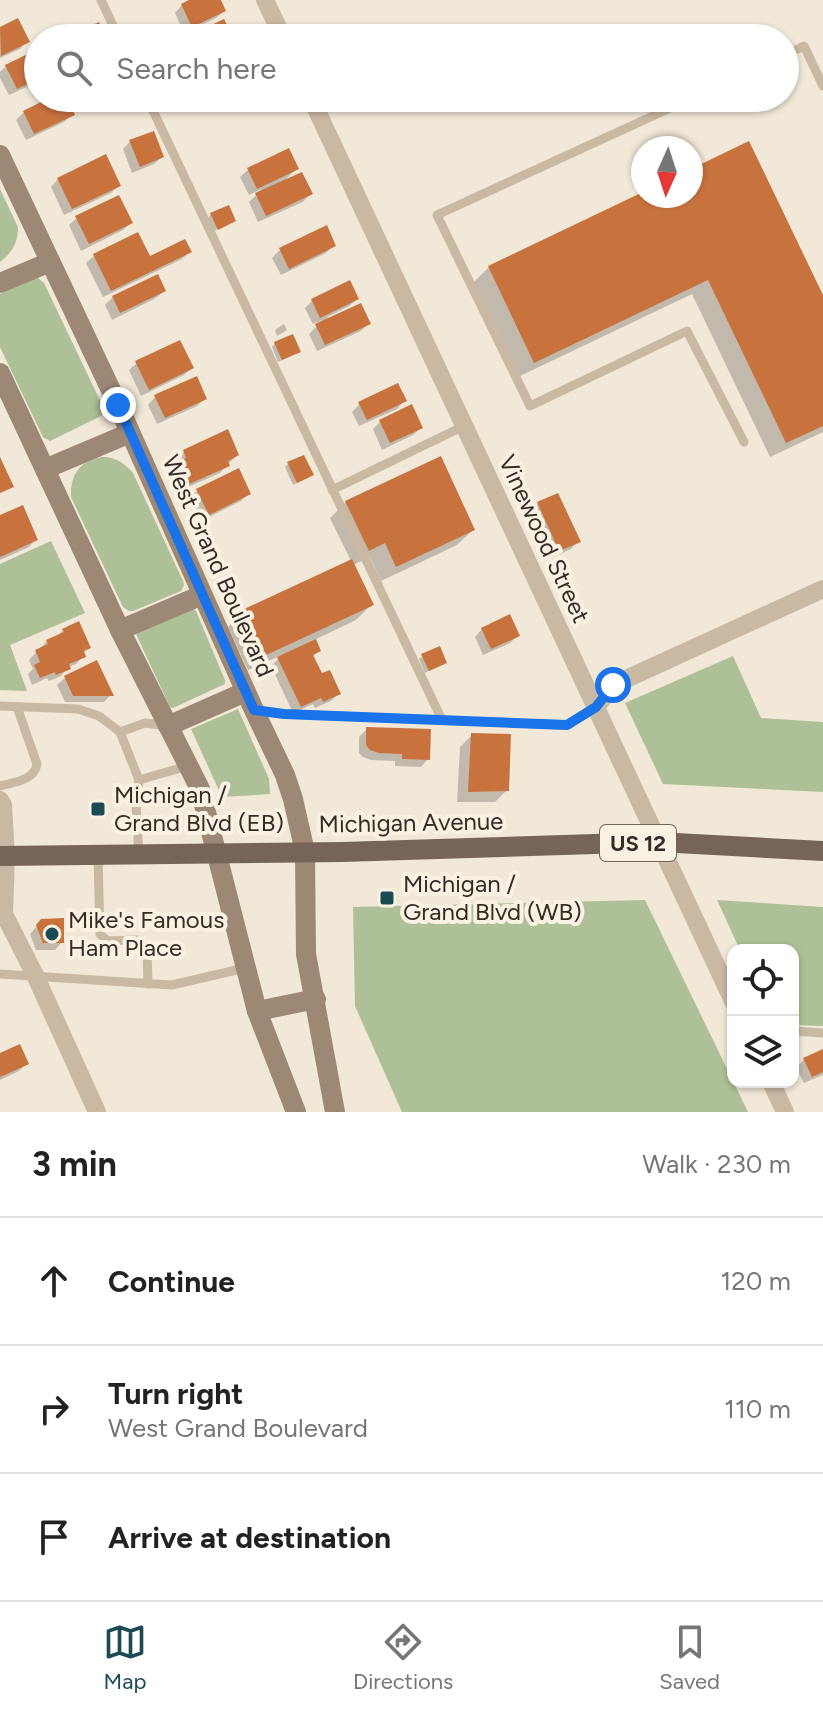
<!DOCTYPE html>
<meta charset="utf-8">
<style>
body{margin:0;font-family:Figtree,sans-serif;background:#f6f6f6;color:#222}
.controls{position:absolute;right:24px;bottom:24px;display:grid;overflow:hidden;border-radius:16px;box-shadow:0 2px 6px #0004}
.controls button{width:72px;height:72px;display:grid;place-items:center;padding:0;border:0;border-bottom:2px solid #e0e0e0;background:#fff;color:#222;font:40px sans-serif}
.compass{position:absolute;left:631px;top:136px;width:72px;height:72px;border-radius:50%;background:#fff;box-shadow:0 2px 6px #0004;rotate:183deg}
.stop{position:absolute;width:24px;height:24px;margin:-18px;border:6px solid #1a73e8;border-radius:50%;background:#fff}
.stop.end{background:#1a73e8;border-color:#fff;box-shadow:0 2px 8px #0008}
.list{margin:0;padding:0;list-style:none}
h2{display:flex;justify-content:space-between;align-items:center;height:104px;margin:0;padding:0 32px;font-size:34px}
h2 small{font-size:26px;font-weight:400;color:#767676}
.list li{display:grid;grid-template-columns:52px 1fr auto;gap:24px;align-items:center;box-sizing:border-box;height:128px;padding:0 32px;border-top:2px solid #e0e0e0}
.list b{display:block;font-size:30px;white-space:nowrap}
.list p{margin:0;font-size:26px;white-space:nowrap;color:#767676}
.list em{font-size:26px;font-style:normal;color:#767676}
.icon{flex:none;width:44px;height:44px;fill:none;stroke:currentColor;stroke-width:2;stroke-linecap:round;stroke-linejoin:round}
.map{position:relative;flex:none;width:823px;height:1112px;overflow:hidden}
.search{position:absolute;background:#fff;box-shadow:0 2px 6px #0004;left:24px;right:24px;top:24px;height:88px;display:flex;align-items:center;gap:20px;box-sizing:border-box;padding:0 28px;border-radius:44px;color:#767676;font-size:30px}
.sheet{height:488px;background:#fff}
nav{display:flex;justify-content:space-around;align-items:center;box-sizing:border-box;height:112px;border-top:2px solid #e0e0e0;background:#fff;font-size:22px;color:#767676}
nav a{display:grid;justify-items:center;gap:4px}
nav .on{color:#1b4a55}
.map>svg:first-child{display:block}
.green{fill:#adc097}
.shadow{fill:#0003}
.building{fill:#c8723e}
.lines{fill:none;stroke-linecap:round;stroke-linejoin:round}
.lane{stroke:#c9b9a3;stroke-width:9}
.street{stroke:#c9b9a3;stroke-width:18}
.secondary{stroke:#9c8875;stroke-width:20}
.primary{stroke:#766556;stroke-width:20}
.route{stroke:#1a73e8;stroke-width:10}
.poi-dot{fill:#1b4a55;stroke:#f9f2e3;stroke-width:3}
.labels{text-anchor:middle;stroke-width:8;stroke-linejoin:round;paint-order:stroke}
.shield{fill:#f9f2e3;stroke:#6f675e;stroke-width:2}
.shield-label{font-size:22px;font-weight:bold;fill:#342c25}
.street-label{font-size:24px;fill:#342c25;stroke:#f9f2e3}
.poi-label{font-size:24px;fill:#342c25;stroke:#f9f2e3;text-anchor:start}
</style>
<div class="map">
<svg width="823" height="1112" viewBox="0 0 823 1112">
<rect width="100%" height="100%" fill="#f1e8d7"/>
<!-- green -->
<g class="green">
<path d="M0 189 18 227C18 243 12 253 0 262Z"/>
<polygon points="35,278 38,278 44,283 104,409 102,415 99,417 50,441 43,437 0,347 0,294"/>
<path d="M102 457C116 457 124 463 133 473L183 581 184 585 181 591 133 611H129L123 607 71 497C70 474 80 461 102 457Z"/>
<polygon points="51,541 85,613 10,645 27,691 0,690 0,564"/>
<polygon points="193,608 196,611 225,680 225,684 173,708 170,707 136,634"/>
<polygon points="733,656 761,718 823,722 823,792 663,784 625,703"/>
<polygon points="238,709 269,779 270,794 222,797 191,729"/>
<polygon points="645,900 748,1112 402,1112 355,1006 353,907"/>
<polygon points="717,900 823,907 823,1026 793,1025 793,950 740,950"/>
</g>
<!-- shadow -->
<g class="shadow">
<polygon points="194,0 219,0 224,11 216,18 184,33 175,13 182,5"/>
<polygon points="17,21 27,41 20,49 0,58 0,29"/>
<polygon points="36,53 38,58 38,82 9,95 0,78 0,72 6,66"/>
<polygon points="54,98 64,98 72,114 64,122 26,140 16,120 24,112"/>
<polygon points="130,142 162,157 154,164 132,173 123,149"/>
<polygon points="297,168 283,182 310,194 303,202 258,222 249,202 262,189 249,195 240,177 248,170"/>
<polygon points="691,171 823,299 823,432 770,457 692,294 518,377 473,283 489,267 643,194 643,196 691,196"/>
<polygon points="58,179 119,185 111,193 64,215 51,187"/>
<polygon points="211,214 234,221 214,231 208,218"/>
<polygon points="77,218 131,223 123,230 81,251 69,225"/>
<polygon points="326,228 334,245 326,253 281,275 272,258 280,250"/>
<polygon points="189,252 182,259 103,297 86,263 94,256 149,258"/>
<polygon points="164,291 156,298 112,320 105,305 113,297"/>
<polygon points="357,299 349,306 327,317 329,320 369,323 361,331 317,351 309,334 323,320 313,324 305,308 312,301"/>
<polygon points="284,324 287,330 277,336 275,330"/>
<polygon points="275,343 298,352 278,362 272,347"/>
<polygon points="137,363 192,368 184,375 141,396 129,370"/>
<polygon points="155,397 205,398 197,406 157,424 148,405"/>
<polygon points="404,401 397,409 359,426 352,412 360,404"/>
<polygon points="380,422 421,428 413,435 382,450 373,429"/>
<polygon points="184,452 237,455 220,473 181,490 172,470 178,464 176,459"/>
<polygon points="288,464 312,475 293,485 285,467"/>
<polygon points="197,491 249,493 241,501 201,521 190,498"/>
<polygon points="346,502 473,530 457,545 381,581 370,557 353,565 371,605 356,620 314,640 319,651 312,657 321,676 339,693 331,701 315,708 313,704 293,713 271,666 282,655 248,670 228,627 243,611 351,561 330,518"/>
<polygon points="538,504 578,541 571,549 551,558 530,511"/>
<polygon points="0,518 36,539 29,547 0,560"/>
<polygon points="482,629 518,635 510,643 483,655 475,637"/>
<polygon points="63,630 89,647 82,653 84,656 76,664 68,667 61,676 49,681 47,678 32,685 28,674 33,669 29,660 47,641 57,637"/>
<polygon points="423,656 445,662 425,673 419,659"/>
<polygon points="65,678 111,695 104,702 65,702 57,685"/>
<polygon points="367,729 428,759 421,767 395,766 395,761 371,760 363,757 359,753 359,737"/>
<polygon points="472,735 507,790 495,802 457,802 460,747"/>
<polygon points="42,921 62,942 55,950 36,950 30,934"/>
<polygon points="823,1051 823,1075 804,1083 796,1068 804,1060"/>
<polygon points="0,1055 27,1063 19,1071 0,1080"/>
</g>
<!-- building -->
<g class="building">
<polygon points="189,0 221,0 226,11 192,27 181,4"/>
<polygon points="18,18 30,42 1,56 0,27"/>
<polygon points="224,19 233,38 200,38 197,32"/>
<polygon points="99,22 106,38 83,38 80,31"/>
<polygon points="36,50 38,79 17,89 5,65"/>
<polygon points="49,98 67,98 75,115 34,134 23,111"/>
<polygon points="154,131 164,157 140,167 129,140"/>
<polygon points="749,141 823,295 823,426 786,443 708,280 534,363 488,266 643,192 643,196 691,196 691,169"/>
<polygon points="289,148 299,169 257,189 247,168"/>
<polygon points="106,154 121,186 72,209 57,178"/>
<polygon points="302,172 313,194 266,216 255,193"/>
<polygon points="119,195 133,223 89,244 75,216"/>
<polygon points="229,205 236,221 218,230 210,213"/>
<polygon points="327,225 336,246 289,269 279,248"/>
<polygon points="138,232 150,256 185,239 192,252 111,291 93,254"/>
<polygon points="158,274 166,291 120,313 112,296"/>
<polygon points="350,280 359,299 320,318 311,299"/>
<polygon points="361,303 371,324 325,345 315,324"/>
<polygon points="293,334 301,352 282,360 274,342"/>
<polygon points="180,340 194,368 149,390 135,361"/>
<polygon points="197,376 207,399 165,418 154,395"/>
<polygon points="398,383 407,401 367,420 358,402"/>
<polygon points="412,404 423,428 390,443 379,420"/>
<polygon points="228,429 239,455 228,461 230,466 189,484 178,461 186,458 183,450"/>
<polygon points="304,455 314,475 297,483 287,462"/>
<polygon points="441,456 475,530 396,567 385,543 369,551 345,501"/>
<polygon points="0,457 14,487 0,493"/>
<polygon points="239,468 251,494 209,515 196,489"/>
<polygon points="558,493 581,542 559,551 537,502"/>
<polygon points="23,505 38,540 0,557 0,515"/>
<polygon points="352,559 374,605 264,656 242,610"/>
<polygon points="510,614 520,636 491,649 481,628"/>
<polygon points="79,621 91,648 84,651 86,657 69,664 71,669 56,675 55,672 40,678 34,665 40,662 35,650 48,644 46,640 64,632 62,629"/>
<polygon points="316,639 321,651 313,655 322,673 330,670 341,694 323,702 321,698 301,707 277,657"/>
<polygon points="440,646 447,663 429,671 421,654"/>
<polygon points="97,660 114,696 73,696 64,676"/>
<polygon points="366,727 431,729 430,760 402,759 402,754 379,753 370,750 366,745"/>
<polygon points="471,733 511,734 509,791 468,792"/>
<polygon points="64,918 64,943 43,943 36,925 41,919"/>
<polygon points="20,1044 29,1064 0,1077 0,1053"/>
<polygon points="823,1049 823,1072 812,1077 803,1058"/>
</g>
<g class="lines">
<!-- lane -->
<g class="lane">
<polyline points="101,0 119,38"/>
<polyline points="785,55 804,46 823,86"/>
<polyline points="147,98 442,720"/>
<polyline points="692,98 437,215 530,406 687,331 744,442"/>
<polyline points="332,490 464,426"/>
<polyline points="0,706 78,709 99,716 120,732 145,723 168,726"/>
<polyline points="257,711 284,714 567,725 596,707"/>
<polyline points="120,732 139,780"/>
<path d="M0 786C14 782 34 781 37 764L17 707"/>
<polyline points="139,855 136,804 139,780 188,766"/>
<polyline points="98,856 100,934 107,941 137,940 147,950 148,984"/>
<polyline points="0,974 172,985 245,968"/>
<polyline points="793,1031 823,1033"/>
</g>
<!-- street -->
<g class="street">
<polyline points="265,0 283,38"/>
<polyline points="311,98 733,1001"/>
<polyline points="596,707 613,685 823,589"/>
<polyline points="0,800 3,805 6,856 4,914 35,975 97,1112"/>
<polyline points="771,1082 785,1112"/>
</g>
<!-- secondary -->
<g class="secondary">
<polyline points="0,155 118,405 254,710 285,775 293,799 305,852 306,954 335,1112"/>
<polyline points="0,283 50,262"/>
<polyline points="0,373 120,630 200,789 257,1011 296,1112"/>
<polyline points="45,469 130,433"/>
<polyline points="120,630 202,595"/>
<polyline points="168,726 245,692"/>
<polyline points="257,1011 316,999"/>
</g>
<!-- primary -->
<polyline class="primary" points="0,856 342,852 658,842 823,851"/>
</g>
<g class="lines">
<!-- route -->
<polyline class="route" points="118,405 254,710 284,714 567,725 596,707 613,685"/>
</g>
<!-- markers -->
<g class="poi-dot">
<rect x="90" y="801" width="16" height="16" rx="4"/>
<rect x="379" y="890" width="16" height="16" rx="4"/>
<circle cx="52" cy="934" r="8"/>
</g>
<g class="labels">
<!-- shield labels -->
<rect class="shield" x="600" y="825" width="76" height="36" rx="6"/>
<g class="shield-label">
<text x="638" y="851">US 12</text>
</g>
<!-- street labels -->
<g class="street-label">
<text transform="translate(544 539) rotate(65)" y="8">Vinewood Street</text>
<text transform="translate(218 566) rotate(66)" y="8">West Grand Boulevard</text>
<text transform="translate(411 823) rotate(-1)" y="8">Michigan Avenue</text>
</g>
<!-- poi labels -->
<g class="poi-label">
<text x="114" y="803">Michigan /<tspan x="114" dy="28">Grand Blvd (EB)</tspan></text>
<text x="403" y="892">Michigan /<tspan x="403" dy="28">Grand Blvd (WB)</tspan></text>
<text x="68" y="928">Mike's Famous<tspan x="68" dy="28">Ham Place</tspan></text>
</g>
</g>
</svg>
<div class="controls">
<button><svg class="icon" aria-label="locate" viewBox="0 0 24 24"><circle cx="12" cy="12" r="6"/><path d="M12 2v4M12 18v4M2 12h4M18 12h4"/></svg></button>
<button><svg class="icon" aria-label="layers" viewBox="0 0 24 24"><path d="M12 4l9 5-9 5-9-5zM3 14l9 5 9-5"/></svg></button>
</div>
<svg class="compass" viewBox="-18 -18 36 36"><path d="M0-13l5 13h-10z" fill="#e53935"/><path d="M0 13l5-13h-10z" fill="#767676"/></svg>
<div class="stop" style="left:613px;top:685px"></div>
<div class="stop end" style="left:118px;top:405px"></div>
<div class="search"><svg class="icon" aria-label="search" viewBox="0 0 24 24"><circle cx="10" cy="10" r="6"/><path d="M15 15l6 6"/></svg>Search here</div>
</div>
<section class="sheet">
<h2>3 min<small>Walk · 230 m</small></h2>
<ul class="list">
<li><svg class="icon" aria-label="ahead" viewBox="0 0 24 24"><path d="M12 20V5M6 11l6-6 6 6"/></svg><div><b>Continue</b></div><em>120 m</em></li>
<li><svg class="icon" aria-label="right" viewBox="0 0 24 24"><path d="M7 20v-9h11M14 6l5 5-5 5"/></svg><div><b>Turn right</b><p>West Grand Boulevard</p></div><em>110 m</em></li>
<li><svg class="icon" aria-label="arrive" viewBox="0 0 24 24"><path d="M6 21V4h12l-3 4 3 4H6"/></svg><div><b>Arrive at destination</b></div></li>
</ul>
</section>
<nav>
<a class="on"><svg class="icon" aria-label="map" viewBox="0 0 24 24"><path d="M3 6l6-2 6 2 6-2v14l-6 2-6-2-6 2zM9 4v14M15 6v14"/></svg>Map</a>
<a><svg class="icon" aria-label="directions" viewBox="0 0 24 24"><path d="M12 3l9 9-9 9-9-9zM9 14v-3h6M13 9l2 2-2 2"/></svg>Directions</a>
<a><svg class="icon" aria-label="saved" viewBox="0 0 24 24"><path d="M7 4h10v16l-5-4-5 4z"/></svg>Saved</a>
</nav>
